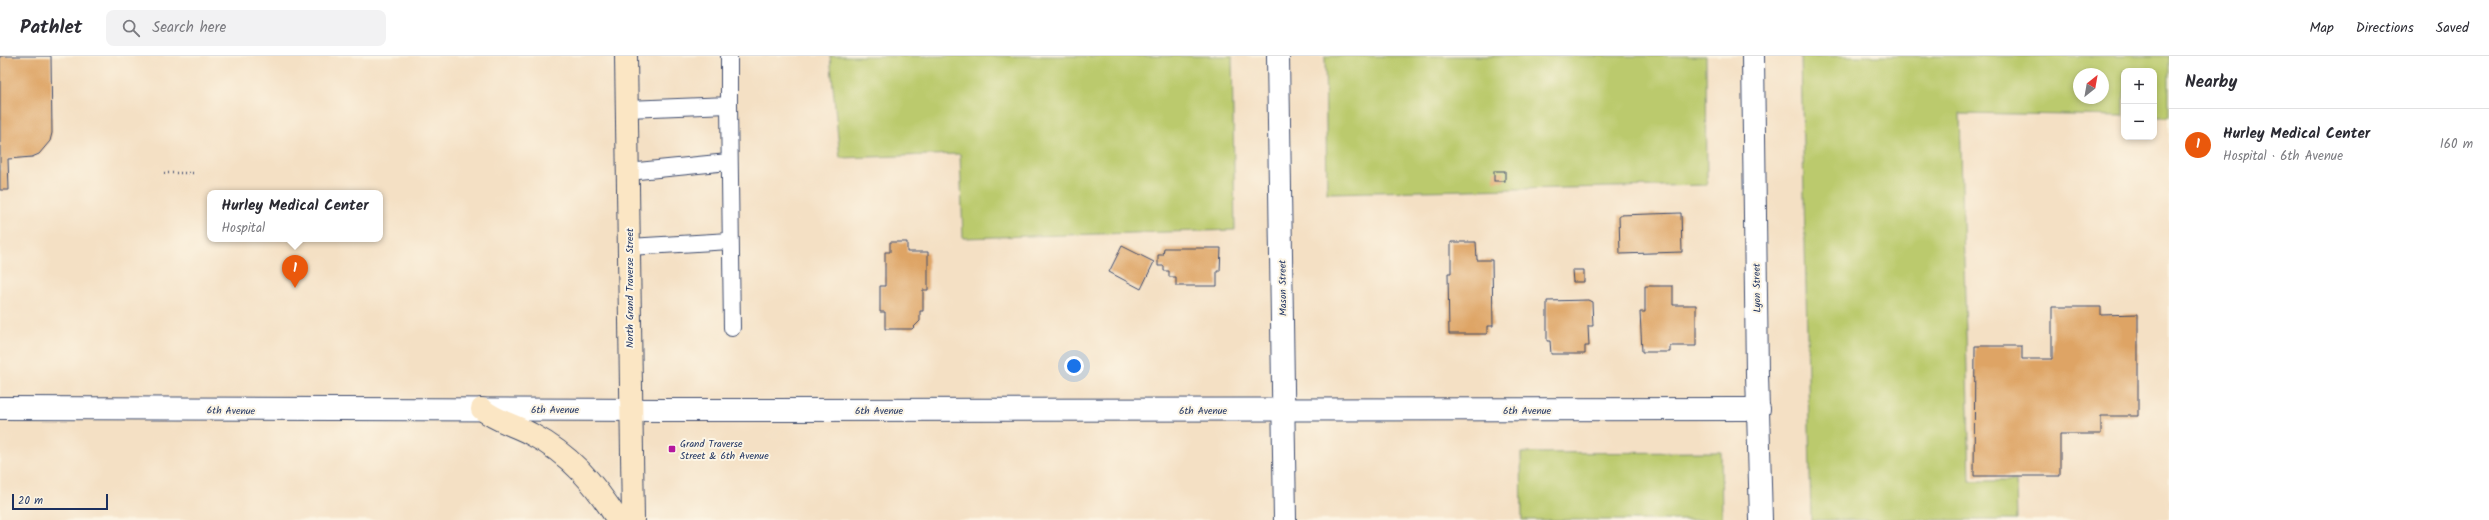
<!DOCTYPE html>
<meta charset="utf-8">
<style>
body{margin:0;font-family:Kalam,sans-serif;background:#f2f2f3;color:#2b2b33}
.controls{position:absolute;right:12px;top:12px;display:grid;overflow:hidden;border-radius:8px;box-shadow:0 2px 6px #0003}
.controls button{width:36px;height:36px;display:grid;place-items:center;padding:0;border:0;border-bottom:1px solid #e1e1e2;background:#fff;color:#2b2b33;font:20px sans-serif}
.compass{position:absolute;left:2073px;top:12px;width:36px;height:36px;border-radius:50%;background:#fff;box-shadow:0 2px 6px #0003;rotate:31deg}
.scale{position:absolute;left:12px;bottom:10px;width:96px;box-sizing:border-box;padding-left:4px;border:2px solid #1b2f5e;border-top:0;font-size:11px;line-height:14px;white-space:nowrap;color:#1b2f5e;-webkit-text-stroke:3px #fcf5e5;paint-order:stroke}
.you{position:absolute;left:1074px;top:310px;width:14px;height:14px;margin:-10px;border:3px solid #fff;border-radius:50%;background:#1a73e8;box-shadow:0 0 0 6px #1a73e833}
.badge{display:grid;place-items:center;width:26px;height:26px;border-radius:50%;background:#ea580c;color:#fff;font-size:13px;font-weight:700}
.pin{position:absolute;translate:-50% -33px;filter:drop-shadow(0 1px 2px #0008)}
.pin::after{content:'';position:absolute;top:21px;width:14px;height:12px;background:inherit;clip-path:polygon(0 0,100% 0,50% 100%)}
.popup{position:absolute;left:207px;top:134px;width:176px;height:52px;box-sizing:border-box;display:grid;place-content:center;border-radius:8px;background:#fff;filter:drop-shadow(0 1px 3px #0005);font-size:13px;white-space:nowrap;color:#7c7c81}
.popup b{font-size:15px;color:#2b2b33}
.popup::after{content:'';position:absolute;left:50%;top:100%;margin-left:-8px;border:8px solid transparent;border-top-color:#fff}
.list{margin:0;padding:0;list-style:none}
h2{display:flex;justify-content:space-between;align-items:center;height:52px;margin:0;padding:0 16px;font-size:17px}
h2 small{font-size:13px;font-weight:400;color:#7c7c81}
.list li{display:grid;grid-template-columns:26px 1fr auto;gap:12px;align-items:center;box-sizing:border-box;height:72px;padding:0 16px;border-top:1px solid #e1e1e2}
.list b{display:block;font-size:15px;white-space:nowrap}
.list p{margin:0;font-size:13px;white-space:nowrap;color:#7c7c81}
.list em{font-size:13px;font-style:normal;color:#7c7c81}
.icon{flex:none;width:22px;height:22px;fill:none;stroke:currentColor;stroke-width:2;stroke-linecap:round;stroke-linejoin:round}
.map{position:relative;flex:none;width:2169px;height:464px;overflow:hidden}
header{display:flex;align-items:center;gap:24px;box-sizing:border-box;height:56px;padding:0 20px;background:#fff;border-bottom:1px solid #e1e1e2}
header strong{font-size:19px}
nav{display:flex;gap:22px;margin-inline-start:auto;font-size:14px}
.search{width:280px;height:36px;background:#f2f2f3;display:flex;align-items:center;gap:10px;box-sizing:border-box;padding:0 14px;border-radius:8px;color:#7c7c81;font-size:15px}
main{display:flex}
aside{flex:1;background:#fff}
.map>svg:first-child{display:block}
.green{fill:#bbca6d;stroke:#6b7c66;fill-rule:evenodd}
.building{fill:#dea465}
.lines{fill:none;stroke-linecap:round;stroke-linejoin:round}
.lane-casing{stroke:#3c4a6d;stroke-width:18}
.street-casing{stroke:#3c4a6d;stroke-width:24}
.secondary-casing{stroke:#3c4a6d;stroke-width:24}
.path{stroke:#3c4a6d;stroke-width:2.5;stroke-dasharray:1 3;stroke-linecap:butt}
.lane{stroke:#fff;stroke-width:16}
.street{stroke:#fff;stroke-width:22}
.secondary{stroke:#fbe6c4;stroke-width:22}
.poi-dot{fill:#b5179e;stroke:#fcf5e5;stroke-width:1.5}
.labels{text-anchor:middle;stroke-width:4;stroke-linejoin:round;paint-order:stroke}
.street-label{font-size:10px;fill:#1b2f5e;stroke:#fcf5e5}
.poi-label{font-size:10px;fill:#1b2f5e;stroke:#fcf5e5;text-anchor:start}
</style>
<header>
<strong>Pathlet</strong>
<div class="search"><svg class="icon" aria-label="search" viewBox="0 0 24 24"><circle cx="10" cy="10" r="6"/><path d="M15 15l6 6"/></svg>Search here</div>
<nav><a>Map</a><a>Directions</a><a>Saved</a></nav>
</header>
<main>
<div class="map">
<svg width="2169" height="464" viewBox="0 0 2169 464">
<rect width="100%" height="100%" fill="#fcf5e5"/>
<filter id="ink" filterUnits="userSpaceOnUse"><feTurbulence type="fractalNoise" baseFrequency=".025" numOctaves="2"/><feDisplacementMap in="SourceGraphic" scale="8" xChannelSelector="R" yChannelSelector="G"/><feConvolveMatrix kernelMatrix="1 2 1 2 8 2 1 2 1" color-interpolation-filters="sRGB"/></filter>
<filter id="wash" filterUnits="userSpaceOnUse"><feTurbulence type="fractalNoise" baseFrequency=".012" numOctaves="4" result="noise"/><feDisplacementMap in="SourceGraphic" scale="16" xChannelSelector="R" yChannelSelector="G"/><feGaussianBlur stdDeviation="0.9" result="paint"/><feColorMatrix in="noise" values="0 0 0 0 0 0 0 0 0 0 0 0 0 0 0 0 0 1.4 0 .05"/><feComposite in="paint" operator="in"/></filter>
<g filter="url(#wash)">
<rect width="100%" height="100%" fill="#f4e0c4"/>
<!-- green -->
<g class="green">
<polygon points="830,0 1232,0 1235,174 963,182 960,98 840,102"/>
<polygon points="1325,0 1706,0 1707,129 1327,137"/>
<path d="M1801 0H2169V61H2154V15H2124V60L1960 57 1970 425H2016L2017 464H1811ZM2079 18H2103V42H2079Z"/>
<polygon points="1721,396 1722,464 1522,464 1521,397"/>
</g>
<g id="blocks">
<!-- building -->
<g class="building">
<polygon points="0,0 51,0 52,77 50,85 39,98 32,101 8,103 9,134 0,134"/>
<rect x="1494" y="115" width="11" height="10"/>
<polygon points="1681,157 1682,196 1620,198 1619,159"/>
<polygon points="890,186 907,186 907,196 928,196 928,234 923,234 923,255 920,255 920,265 912,273 885,273 885,256 880,256 880,230 885,230 885,196 890,196"/>
<polygon points="1451,186 1476,186 1477,204 1492,204 1493,270 1487,270 1487,278 1449,278 1448,217 1451,217"/>
<polygon points="1122,190 1154,206 1141,233 1109,216"/>
<polygon points="1164,192 1221,192 1220,215 1217,215 1217,230 1176,230 1176,221 1169,221 1169,215 1164,215 1164,210 1158,210 1158,199 1163,199"/>
<polygon points="1572,214 1584,214 1584,226 1573,226"/>
<polygon points="1645,230 1673,230 1673,249 1696,249 1696,290 1670,290 1670,296 1642,296 1640,256 1645,256"/>
<polygon points="1588,244 1592,246 1593,270 1588,270 1589,290 1585,290 1585,298 1551,298 1550,285 1547,285 1547,245"/>
<polygon points="2052,251 2101,251 2101,259 2138,258 2138,360 2101,360 2101,378 2060,378 2060,420 1974,420 1975,290 2022,290 2022,303 2052,303"/>
</g>
</g>
</g>
<g filter="url(#ink)">
<use href="#blocks" fill-opacity="0" stroke="#3c4a6d" stroke-width="1"/>
<g class="lines">
<defs>
<g id="lane">
<polyline points="729,49 732,272"/>
<polyline points="627,53 729,49 729,0"/>
<polyline points="628,116 728,106"/>
<polyline points="629,191 730,185"/>
</g>
<g id="street">
<polyline points="1278,0 1285,464"/>
<polyline points="1753,0 1757,318 1761,464"/>
<polyline points="0,352 669,354 1759,353"/>
</g>
<g id="secondary">
<polyline points="626,0 633,464"/>
<path d="M482 353C496 365 515 369 531 378 571 399 594 427 618 464"/>
</g>
</defs>
<!-- lane casing -->
<use href="#lane" class="lane-casing"/>
<!-- street casing -->
<use href="#street" class="street-casing"/>
<!-- secondary casing -->
<use href="#secondary" class="secondary-casing"/>
<!-- path -->
<polyline class="path" points="164,117 193,117"/>
<!-- lane -->
<use href="#lane" class="lane"/>
<!-- street -->
<use href="#street" class="street"/>
<!-- secondary -->
<use href="#secondary" class="secondary"/>
</g>
</g>
<!-- markers -->
<rect class="poi-dot" x="668" y="389" width="8" height="8" rx="2"/>
<g class="labels">
<!-- street labels -->
<g class="street-label">
<text transform="translate(629 232) rotate(-90)" y="4">North Grand Traverse Street</text>
<text transform="translate(1282 232) rotate(-91)" y="4">Mason Street</text>
<text transform="translate(1756 232) rotate(-91)" y="4">Lyon Street</text>
<text x="555" y="357">6th Avenue</text>
<text transform="translate(231 354) rotate(1)" y="4">6th Avenue</text>
<text x="879" y="358">6th Avenue</text>
<text x="1203" y="358">6th Avenue</text>
<text x="1527" y="358">6th Avenue</text>
</g>
<!-- poi labels -->
<g class="poi-label">
<text x="680" y="391">Grand Traverse<tspan x="680" dy="12">Street &amp; 6th Avenue</tspan></text>
</g>
</g>
</svg>
<div class="controls">
<button>+</button>
<button>−</button>
</div>
<svg class="compass" viewBox="-18 -18 36 36"><path d="M0-13l5 13h-10z" fill="#e53935"/><path d="M0 13l5-13h-10z" fill="#7c7c81"/></svg>
<div class="scale">20 m</div>
<div class="you"></div>
<div class="pin badge" style="left:295px;top:232px">1</div>
<div class="popup"><b>Hurley Medical Center</b>Hospital</div>
</div>
<aside>
<h2>Nearby<small></small></h2>
<ul class="list">
<li><span class="badge">1</span><div><b>Hurley Medical Center</b><p>Hospital · 6th Avenue</p></div><em>160 m</em></li>
</ul>
</aside>
</main>
